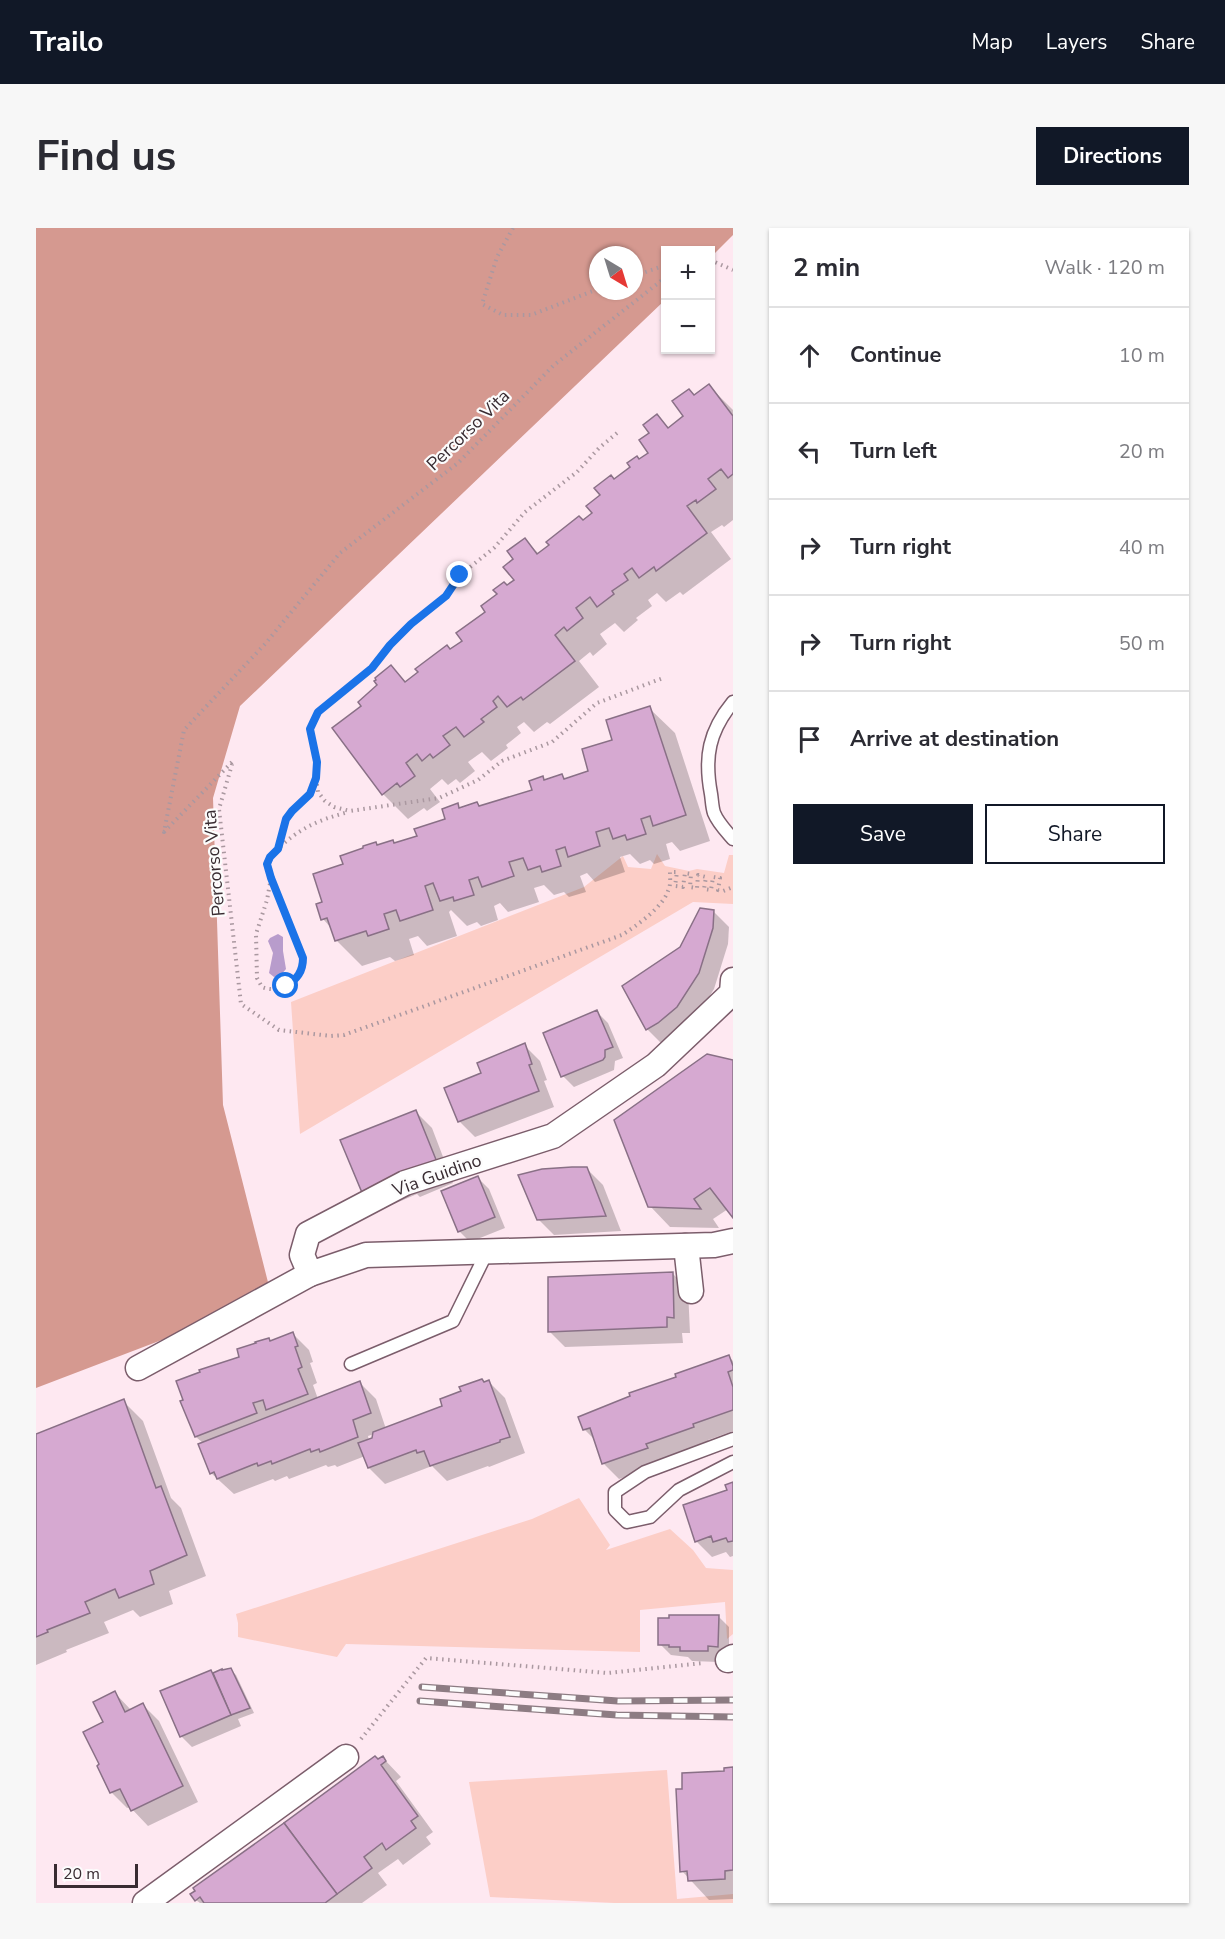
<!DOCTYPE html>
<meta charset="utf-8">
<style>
body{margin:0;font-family:"Nunito Sans",sans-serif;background:#f7f7f7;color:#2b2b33}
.controls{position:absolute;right:18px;top:18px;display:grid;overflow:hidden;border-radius:0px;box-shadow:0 2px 4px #0004}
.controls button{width:54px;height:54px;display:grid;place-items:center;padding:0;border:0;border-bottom:2px solid #e1e1e2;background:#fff;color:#2b2b33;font:30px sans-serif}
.compass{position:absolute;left:553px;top:18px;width:54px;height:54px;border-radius:50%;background:#fff;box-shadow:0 2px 4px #0004;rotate:142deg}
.scale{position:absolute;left:18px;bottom:15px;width:84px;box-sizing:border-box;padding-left:6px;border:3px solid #392c32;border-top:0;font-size:16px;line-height:21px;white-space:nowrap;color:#392c32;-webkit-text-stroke:4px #fcfcfc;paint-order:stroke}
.stop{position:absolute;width:18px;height:18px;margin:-14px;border:4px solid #1a73e8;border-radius:50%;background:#fff}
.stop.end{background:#1a73e8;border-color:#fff;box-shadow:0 2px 6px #0008}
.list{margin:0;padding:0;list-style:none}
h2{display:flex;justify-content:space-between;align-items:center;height:78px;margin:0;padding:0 24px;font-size:26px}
h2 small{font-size:20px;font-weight:400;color:#7c7c81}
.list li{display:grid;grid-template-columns:39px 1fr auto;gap:18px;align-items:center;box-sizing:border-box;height:96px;padding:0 24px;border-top:2px solid #e1e1e2}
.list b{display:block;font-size:22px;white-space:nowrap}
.list em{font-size:20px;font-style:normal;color:#7c7c81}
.actions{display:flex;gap:12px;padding:18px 24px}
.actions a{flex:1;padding:14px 0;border:2px solid #111827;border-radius:0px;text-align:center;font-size:21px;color:#111827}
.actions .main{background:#111827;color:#fff}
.icon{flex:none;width:33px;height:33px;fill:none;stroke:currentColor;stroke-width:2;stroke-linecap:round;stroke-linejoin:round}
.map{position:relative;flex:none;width:697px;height:1675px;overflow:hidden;border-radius:0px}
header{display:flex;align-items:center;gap:36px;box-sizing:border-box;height:84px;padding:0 30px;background:#111827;color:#fff}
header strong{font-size:28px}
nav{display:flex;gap:33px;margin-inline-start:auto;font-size:21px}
.intro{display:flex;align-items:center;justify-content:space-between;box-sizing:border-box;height:144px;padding:0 36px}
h1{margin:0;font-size:42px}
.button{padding:15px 27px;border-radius:0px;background:#111827;color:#fff;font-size:21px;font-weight:700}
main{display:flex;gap:36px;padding:0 36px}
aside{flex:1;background:#fff;border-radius:0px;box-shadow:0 2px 4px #0004}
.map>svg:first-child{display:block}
.green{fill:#fccec7}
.forest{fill:#d59990;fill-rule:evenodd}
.water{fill:#b89ccc}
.shadow{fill:#0003;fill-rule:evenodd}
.building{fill:#d6a9d1;stroke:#897086;stroke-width:1.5}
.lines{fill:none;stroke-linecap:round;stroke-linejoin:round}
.service-casing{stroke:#7b5d6b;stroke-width:15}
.minor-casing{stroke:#7b5d6b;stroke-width:27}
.path{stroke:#aa98a0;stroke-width:4;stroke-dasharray:1.5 4.5;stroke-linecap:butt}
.service{stroke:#fff;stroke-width:12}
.minor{stroke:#fff;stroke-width:24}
.rail-casing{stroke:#8d7c83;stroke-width:7}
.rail{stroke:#fcfcfc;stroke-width:4.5;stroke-dasharray:14;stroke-linecap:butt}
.route{stroke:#1a73e8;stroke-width:8}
.labels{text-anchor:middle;stroke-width:4.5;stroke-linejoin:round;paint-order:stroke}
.street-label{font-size:18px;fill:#392c32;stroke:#fcfcfc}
</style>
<header>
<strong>Trailo</strong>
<nav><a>Map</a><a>Layers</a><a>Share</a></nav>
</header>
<div class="intro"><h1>Find us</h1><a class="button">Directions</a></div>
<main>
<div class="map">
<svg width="697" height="1675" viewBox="0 0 697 1675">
<rect width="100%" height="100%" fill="#fee8f1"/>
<!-- green -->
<g class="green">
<polygon points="621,626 629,638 653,643 661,641 688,645 693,627 697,627 697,676 657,674 264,906 255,774 548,659 587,628 592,639 615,641"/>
<polygon points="543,1270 574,1317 570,1322 634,1301 657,1322 670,1340 697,1342 697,1406 691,1411 689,1374 604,1382 604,1424 310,1416 301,1429 202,1409 202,1395 200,1386 496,1291"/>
<polygon points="631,1542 641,1671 697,1666 697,1675 578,1675 454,1669 433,1554"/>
</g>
<!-- forest -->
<path class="forest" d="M0 0H697V7L675 29 674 22H630L629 72 204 478 177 570 187 877 236 1070 0 1160ZM562 27H598V63H562Z"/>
<!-- water -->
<polygon class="water" points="242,706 247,709 247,723 250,741 244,748 238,749 233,745 237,725 232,713 234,710"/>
<!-- shadow -->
<g class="shadow">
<polygon points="673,158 697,182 697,292 688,299 686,297 675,304 695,331 647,367 644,364 630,374 621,365 612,372 616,378 600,390 602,392 588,404 579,395 564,406 571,416 557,428 554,424 543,433 563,459 514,496 511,494 498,504 488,494 481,499 485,505 470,517 472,520 455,533 446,524 432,534 439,543 424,555 420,551 412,557 406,551 394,561 404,574 391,583 388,580 372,591 347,566 327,478 355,439 371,455 428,413 472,359 480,353 479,332 489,312 503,326 558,285 566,268 578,252 615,225 615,205 621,188 633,200 650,188 659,169"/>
<polygon points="613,480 639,505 674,613 644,623 636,614 630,616 634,631 618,636 614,632 604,636 594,626 584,629 589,644 559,654 551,645 544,648 550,664 533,669 528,664 518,667 508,657 498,660 503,674 472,684 464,675 458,678 462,692 445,698 441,694 431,698 415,682 413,684 421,708 391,718 382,708 373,711 378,727 359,733 354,729 326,738 300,712 296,701 287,691 288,675 309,637 342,618 357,613 360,617 383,609 411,592 421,577 425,581 441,575 445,579 498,563 506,550 509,553 526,548 530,551 554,544 578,513"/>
<polygon points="677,683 693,699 692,716 678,761 657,795 627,817 611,801 645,720"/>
<polygon points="561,784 572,795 587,830 579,833 578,842 538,859 527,848 509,806"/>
<polygon points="488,817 504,833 511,852 508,853 518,879 439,909 423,893 447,846"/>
<polygon points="697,833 692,981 677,991 683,1000 634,999 614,978"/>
<polygon points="380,884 396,900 417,955 384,969 381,966 344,982 328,966"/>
<polygon points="551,941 567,957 585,1003 518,1007 502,991"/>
<polygon points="442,950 453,961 469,1000 434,1014 423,1003"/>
<polygon points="636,1045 652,1061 654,1105 646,1105 647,1115 529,1119 513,1103"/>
<path d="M257 1106 273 1122 277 1134 274 1135 281 1155 277 1157 282 1171 324 1155 340 1171 350 1201 408 1179 453 1154 469 1170 489 1225 453 1239 452 1238 411 1253 396 1238 349 1256 333 1240 329 1228 301 1239 299 1237 292 1239 290 1237 253 1251 251 1248 239 1253 237 1251 198 1266 175 1245 167 1215 160 1209 205 1130 232 1111 235 1114ZM338 1206V1211L333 1213 332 1208Z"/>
<polygon points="693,1129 697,1133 697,1203 672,1212 673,1215 627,1236 583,1251 567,1235 560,1213 548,1201"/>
<polygon points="87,1173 107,1193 135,1270 145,1280 170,1348 133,1363 137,1376 104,1389 97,1382 68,1394 73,1405 30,1422 31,1424 0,1437 0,1208"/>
<polygon points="697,1256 697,1328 694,1329 690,1324 676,1329 660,1313"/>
<polygon points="682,1388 693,1399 693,1429 682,1434 656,1433 652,1429 635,1427 624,1416"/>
<polygon points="195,1442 200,1447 218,1485 202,1491 205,1498 156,1519 145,1508 175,1444 178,1446"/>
<polygon points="78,1464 95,1482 107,1477 123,1493 162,1574 112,1598 94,1579 91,1580 75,1564 69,1495"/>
<polygon points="347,1530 365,1549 360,1553 397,1604 390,1609 395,1616 367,1637 362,1631 342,1645 351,1657 326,1675 164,1675 160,1672"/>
<polygon points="697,1541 697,1671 673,1672 646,1643 648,1562"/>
</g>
<!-- building -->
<g class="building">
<polygon points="673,156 697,188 697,246 692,250 685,241 672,251 680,261 661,275 660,272 651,278 671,305 620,343 618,339 603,350 596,340 588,346 592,352 576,363 578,366 561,379 554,369 540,380 547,390 531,403 528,399 519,407 539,433 487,472 485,469 471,479 462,468 457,473 461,479 445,491 448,494 428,509 420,499 407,508 414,517 397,530 394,526 386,533 381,526 370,535 379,548 364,559 361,555 346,567 296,500 325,478 322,474 341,457 338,453 340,452 339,450 355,437 369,454 382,444 379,441 411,417 414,421 426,413 420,405 449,384 445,378 461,366 457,362 468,354 471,357 478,352 467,339 477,331 471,323 489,310 501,326 513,317 510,314 543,288 547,292 556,285 550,278 564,267 558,260 575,247 578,251 594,239 591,235 601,228 603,231 612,225 603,212 613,205 607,197 621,186 632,200 647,188 636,173 653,161 658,167"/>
<polygon points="614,478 650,587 617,598 614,588 605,591 610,606 591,612 589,607 577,611 573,600 560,604 564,618 532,629 529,619 520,622 525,638 506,644 504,638 492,642 487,630 473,634 478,648 446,659 442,649 433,652 438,667 418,673 417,669 404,673 397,655 389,658 397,682 364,693 360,682 348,686 353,701 332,708 330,703 299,713 291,690 285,692 280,676 286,674 277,646 307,636 304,628 327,620 327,618 340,614 341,617 357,612 358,615 381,608 378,601 409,591 406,581 422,575 423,580 441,574 443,578 496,562 493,553 507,548 508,552 526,546 528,551 552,543 546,521 576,512 570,492"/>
<polygon points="664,680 678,682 677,700 663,745 641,779 622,795 610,802 586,758 644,719"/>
<polygon points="561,782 577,819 569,822 569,829 567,832 525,849 507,805"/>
<polygon points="489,815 496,836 493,837 503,863 422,894 408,860 445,845 441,835"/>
<polygon points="671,826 697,832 697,990 674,960 658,971 665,981 612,979 578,892"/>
<polygon points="380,882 403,939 327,967 304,912"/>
<polygon points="536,939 551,939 570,988 501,992 482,947 506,941"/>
<polygon points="442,948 459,989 422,1004 405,963"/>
<polygon points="637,1044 638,1090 631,1089 631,1099 512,1104 512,1049"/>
<polygon points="257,1104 262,1118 259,1119 266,1139 262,1141 272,1166 230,1182 227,1172 217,1175 221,1185 159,1209 144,1173 147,1172 140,1153 164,1144 163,1142 203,1129 201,1121 220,1115 219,1114 233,1110 234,1113"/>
<polygon points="693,1127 697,1138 697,1142 692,1144 697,1159 697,1182 657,1196 658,1199 610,1216 612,1220 566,1236 554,1200 547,1202 542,1189 594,1168 593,1165 640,1149 639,1146"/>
<polygon points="446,1151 448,1154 453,1152 474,1209 464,1212 464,1214 394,1238 388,1223 381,1225 380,1222 332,1240 322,1215 336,1210 337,1204 406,1178 404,1171 425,1163 423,1159"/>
<polygon points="324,1153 335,1185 317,1192 322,1209 284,1224 283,1221 275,1224 274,1221 236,1236 235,1233 222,1238 221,1235 181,1251 178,1244 174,1246 162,1216"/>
<polygon points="88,1171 120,1260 125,1258 151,1327 114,1343 118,1356 83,1370 79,1361 49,1374 54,1385 11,1402 12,1404 0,1409 0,1206"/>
<polygon points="697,1254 697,1313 692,1314 690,1310 677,1314 675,1308 659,1314 647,1277 691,1262 689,1257"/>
<polygon points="633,1387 683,1387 682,1419 672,1418 672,1423 644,1423 644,1419 633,1419 633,1417 622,1417 622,1390 633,1390"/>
<polygon points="195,1440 214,1480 195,1487 177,1445 186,1441 186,1442"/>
<polygon points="175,1442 195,1487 144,1509 124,1463"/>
<polygon points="79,1463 89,1484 107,1475 147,1558 95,1583 84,1561 74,1565 61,1538 63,1536 47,1504 67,1494 57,1474"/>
<polygon points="339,1528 342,1531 347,1528 350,1533 345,1537 382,1588 375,1593 380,1600 350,1622 346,1615 328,1629 336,1640 301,1666 248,1595"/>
<polygon points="697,1539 697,1642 689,1643 689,1651 652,1653 651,1643 644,1644 640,1561 646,1561 646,1545 688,1543 688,1540"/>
<polygon points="248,1595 301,1666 289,1675 168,1675 164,1669 159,1673 154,1666 159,1663 157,1660"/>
</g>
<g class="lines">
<defs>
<g id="service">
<path d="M697 474C673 503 668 529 675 566 676 572 676 579 678 585 682 595 690 603 697 611"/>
<polyline points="315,1136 417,1093 451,1024"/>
<polyline points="697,1211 609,1244 579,1264 579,1282 591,1294 614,1289 643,1262 697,1234"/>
</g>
<g id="minor">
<polyline points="697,752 696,765 620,837 517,908 369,955 272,1006 266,1027 274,1046 330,1027 678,1017 697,1013"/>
<polyline points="650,1018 655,1063"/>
<polyline points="102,1140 274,1046"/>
<polyline points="692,1432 697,1429"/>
<polyline points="109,1675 310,1529"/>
</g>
</defs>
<!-- service casing -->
<use href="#service" class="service-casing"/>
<!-- minor casing -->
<use href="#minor" class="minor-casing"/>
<!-- path -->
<g class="path">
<polyline points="477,0 461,29 446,76 467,87 495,87 562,61"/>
<polyline points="674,32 697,42"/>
<polyline points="598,48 630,37"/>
<path d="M630 49 518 137 422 235 304 325 229 416 148 502 128 604 197 533 183 581 205 776 243 802 295 808 308 807 586 707C600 698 626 680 632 663 635 658 634 650 634 644H641L639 658 647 659 649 645 655 646 654 659 661 660 662 647 670 649 668 661 675 662 677 649 684 650 682 662 687 663 697 659"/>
<polyline points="581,205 563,220 541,244 489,284 458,320 424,347 410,368 375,396 354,417 336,440 282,484 274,501 281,534 280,550 282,564 289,573 298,579 314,583 403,570 442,552 466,533 516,514 561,475 627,450"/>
<polyline points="242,619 250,591 256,583 274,566 279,551"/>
<path d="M235 650 231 672 220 706 221 750 226 759C246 767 267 751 267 730 261 712 230 648 232 634 233 629 237 626 240 623 261 601 284 591 313 584"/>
<polyline points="325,1511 390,1430 572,1445 667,1435"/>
</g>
<!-- service -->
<use href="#service" class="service"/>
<!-- minor -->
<use href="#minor" class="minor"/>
<defs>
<g id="rail">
<polyline points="386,1459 582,1473 697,1472"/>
<polyline points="384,1473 581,1487 697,1489"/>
</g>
</defs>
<!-- rail casing -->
<use href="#rail" class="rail-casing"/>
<!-- rail -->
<use href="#rail" class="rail"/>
</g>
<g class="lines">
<!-- route -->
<path class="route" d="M250 758C261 751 267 744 267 730L235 650 231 636 234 629 242 621 250 591 256 583 274 566 280 550 281 534 274 501 282 484 336 440 354 417 375 396 410 368 424 347"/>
</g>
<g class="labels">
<!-- street labels -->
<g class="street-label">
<text transform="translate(432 202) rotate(-44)" y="6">Percorso Vita</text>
<text transform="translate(178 635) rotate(-95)" y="6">Percorso Vita</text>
<text transform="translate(401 947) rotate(-20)" y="6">Via Guidino</text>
</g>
</g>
</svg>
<div class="controls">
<button>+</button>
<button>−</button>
</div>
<svg class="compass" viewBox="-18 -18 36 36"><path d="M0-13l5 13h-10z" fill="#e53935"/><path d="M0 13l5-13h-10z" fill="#7c7c81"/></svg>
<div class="scale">20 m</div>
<div class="stop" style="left:250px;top:758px"></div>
<div class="stop end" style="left:424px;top:347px"></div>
</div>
<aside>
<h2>2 min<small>Walk · 120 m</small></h2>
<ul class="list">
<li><svg class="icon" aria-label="ahead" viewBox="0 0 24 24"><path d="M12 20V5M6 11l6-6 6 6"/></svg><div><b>Continue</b></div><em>10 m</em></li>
<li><svg class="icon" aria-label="left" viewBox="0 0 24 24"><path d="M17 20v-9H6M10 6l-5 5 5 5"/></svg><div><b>Turn left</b></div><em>20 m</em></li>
<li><svg class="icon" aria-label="right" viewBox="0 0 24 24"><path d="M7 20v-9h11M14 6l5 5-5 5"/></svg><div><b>Turn right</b></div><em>40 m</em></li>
<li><svg class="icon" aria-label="right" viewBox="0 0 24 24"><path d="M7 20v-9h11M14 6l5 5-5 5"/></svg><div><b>Turn right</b></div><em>50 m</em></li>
<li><svg class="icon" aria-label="arrive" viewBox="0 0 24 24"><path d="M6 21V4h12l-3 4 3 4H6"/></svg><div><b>Arrive at destination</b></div></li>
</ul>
<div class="actions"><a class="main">Save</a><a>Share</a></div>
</aside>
</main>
